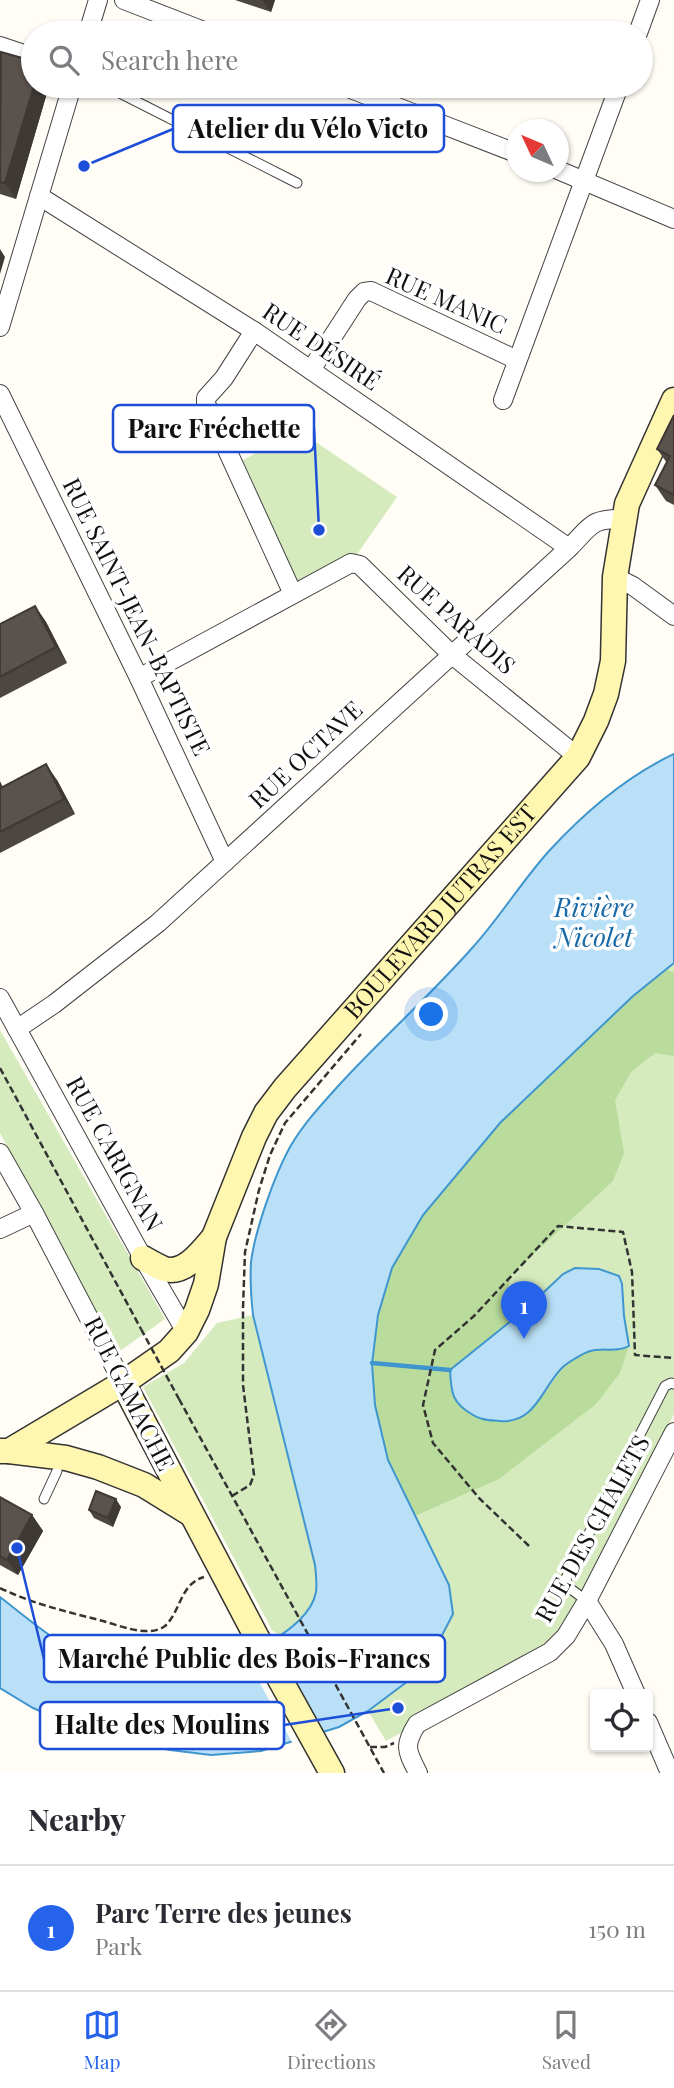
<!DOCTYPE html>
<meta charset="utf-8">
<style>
body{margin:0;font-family:"Playfair Display",serif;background:#f2f2f3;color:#2b2b33}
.controls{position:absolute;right:21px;bottom:21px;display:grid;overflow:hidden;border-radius:7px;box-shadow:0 2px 5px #0004}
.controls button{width:63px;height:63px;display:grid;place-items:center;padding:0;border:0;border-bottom:2px solid #e1e1e2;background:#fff;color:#2b2b33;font:35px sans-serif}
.compass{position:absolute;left:506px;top:119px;width:63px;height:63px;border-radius:50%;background:#fff;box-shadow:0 2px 5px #0004;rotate:314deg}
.you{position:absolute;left:432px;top:1015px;width:24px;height:24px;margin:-18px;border:5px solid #fff;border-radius:50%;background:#1a73e8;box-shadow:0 0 0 10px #1a73e833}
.badge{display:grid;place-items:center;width:46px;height:46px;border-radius:50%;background:#2563eb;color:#fff;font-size:23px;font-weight:700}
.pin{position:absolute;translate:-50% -58px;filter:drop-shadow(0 2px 4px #0008)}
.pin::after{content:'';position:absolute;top:37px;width:24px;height:21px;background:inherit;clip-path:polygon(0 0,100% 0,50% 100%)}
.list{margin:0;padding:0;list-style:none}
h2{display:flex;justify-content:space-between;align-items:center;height:91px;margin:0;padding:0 28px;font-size:30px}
h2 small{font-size:23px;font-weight:400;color:#7c7c81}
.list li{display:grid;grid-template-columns:46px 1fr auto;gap:21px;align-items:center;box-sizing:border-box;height:126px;padding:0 28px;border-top:2px solid #e1e1e2}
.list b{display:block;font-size:26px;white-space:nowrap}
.list p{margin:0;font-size:23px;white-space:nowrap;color:#7c7c81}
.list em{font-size:23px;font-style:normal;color:#7c7c81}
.icon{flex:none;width:38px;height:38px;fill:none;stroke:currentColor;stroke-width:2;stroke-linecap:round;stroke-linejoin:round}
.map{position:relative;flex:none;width:674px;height:1773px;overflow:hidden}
.search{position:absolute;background:#fff;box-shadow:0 2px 5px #0004;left:21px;right:21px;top:21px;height:77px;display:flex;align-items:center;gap:18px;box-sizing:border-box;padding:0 24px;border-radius:38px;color:#7c7c81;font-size:26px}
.sheet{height:217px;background:#fff}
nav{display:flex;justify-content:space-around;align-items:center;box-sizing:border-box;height:98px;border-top:2px solid #e1e1e2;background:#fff;font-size:19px;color:#7c7c81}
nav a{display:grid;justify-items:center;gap:4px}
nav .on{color:#2563eb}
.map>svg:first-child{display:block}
.green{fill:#d5ebbd}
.forest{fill:#b9dc9c}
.water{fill:#b9e0f7;stroke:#3f96cf;stroke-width:2}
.pier{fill:#fffdf5}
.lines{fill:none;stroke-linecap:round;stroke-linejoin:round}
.stream{stroke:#3f96cf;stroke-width:4.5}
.lane-casing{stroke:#444;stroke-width:11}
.street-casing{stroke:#444;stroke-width:20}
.secondary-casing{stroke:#333;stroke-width:27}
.path{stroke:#333;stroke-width:2.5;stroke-dasharray:7 3.5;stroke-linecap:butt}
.lane{stroke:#fff;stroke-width:9}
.street{stroke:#fff;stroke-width:18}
.secondary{stroke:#fff6b0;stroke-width:24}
.path-bridge{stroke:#333;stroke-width:2.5;stroke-dasharray:7 3.5;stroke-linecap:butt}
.wall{fill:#4d4742}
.shaded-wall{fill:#3f3936}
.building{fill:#5a524d;stroke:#3f3936;stroke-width:2}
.labels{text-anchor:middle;stroke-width:7;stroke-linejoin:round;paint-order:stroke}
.street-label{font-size:24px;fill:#111;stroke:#fff}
.water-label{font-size:26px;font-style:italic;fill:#1768a6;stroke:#fff}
.leader{fill:none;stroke:#1d4ed8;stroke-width:2.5}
.callout-dot{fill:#1d4ed8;stroke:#fff;stroke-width:2.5}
.callout{fill:#fff;stroke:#1d4ed8;stroke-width:2.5}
.callout-label{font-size:26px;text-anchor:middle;font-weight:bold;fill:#111}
</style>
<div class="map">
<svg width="674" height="1773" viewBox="0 0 674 1773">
<rect width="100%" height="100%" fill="#fffdf5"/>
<!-- green -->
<g class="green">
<polygon points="298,430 397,497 351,563 293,594 234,465"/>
<polygon points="674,963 674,1414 583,1597 569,1641 386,1741 368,1711 408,1681 437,1645 415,1516 388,1461 666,969"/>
<polygon points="0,1030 165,1319 117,1353 0,1133"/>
<polygon points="253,1315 315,1565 316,1591 310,1610 280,1636 272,1630 143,1387 184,1363 217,1323"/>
</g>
<!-- forest -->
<path class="forest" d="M666 969 674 973V1056L655 1053 631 1072 615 1100 624 1153 613 1181 511 1275 508 1289 526 1309 451 1370 546 1392C559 1373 576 1348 602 1348 613 1348 620 1351 629 1346L620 1373 596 1404 499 1479 415 1516 388 1461 375 1405 372 1363 378 1315 392 1268 423 1215 500 1123 633 996Z"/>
<!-- water -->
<g class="water">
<path d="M674 754V963L633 996 500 1123 423 1215 392 1268 378 1315 372 1364 375 1405 388 1460 449 1585 453 1614 437 1645 408 1681 368 1711 339 1727 261 1751 211 1755 170 1750 125 1741 83 1729 33 1708 0 1688V1597C26 1617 58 1645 88 1657 98 1661 109 1664 119 1667 180 1685 218 1675 271 1642 289 1630 312 1614 316 1592 317 1584 316 1574 315 1565L253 1315C251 1297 250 1280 251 1262 255 1230 275 1174 290 1147 304 1123 322 1104 340 1084 383 1037 431 995 473 947 500 917 522 881 549 851 584 813 627 776 674 754Z"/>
<path d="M575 1268 599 1269 619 1276 622 1284 624 1316 629 1346C615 1354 598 1345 583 1354 576 1358 566 1363 561 1369 541 1390 535 1424 499 1421 489 1420 481 1420 473 1415 452 1403 451 1393 450 1370L526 1309 563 1274Z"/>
</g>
<!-- pier -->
<polygon class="pier" points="268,1640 319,1736 293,1744 244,1654"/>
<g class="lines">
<!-- stream -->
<polyline class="stream" points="372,1363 450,1370"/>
<defs>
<g id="lane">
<polyline points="106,86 297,183"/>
<polyline points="44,1499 57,1471"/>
<polyline points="587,1601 568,1587 566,1578 665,1386 671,1383 674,1384"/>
</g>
<g id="street">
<polyline points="124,0 209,33"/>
<polyline points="88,33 98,0"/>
<polyline points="638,33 650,0"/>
<polyline points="0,46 33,57"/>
<polyline points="343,86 516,153"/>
<polyline points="558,170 674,219"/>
<polyline points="39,196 254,331 569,548"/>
<polyline points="0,327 72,86"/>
<polyline points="254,331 224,378 206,398 206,404 293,594"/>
<polyline points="311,370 357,299 364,292 371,291 517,360"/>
<polyline points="0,394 139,678 225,862"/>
<polyline points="503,400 619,86"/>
<polyline points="615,577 633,586 674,616"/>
<polyline points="139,678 351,563 360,565 451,654 578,757"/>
<polyline points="0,998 143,1258 186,1332"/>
<path d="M17 1029 54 1004 158 923 569 548C591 526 591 518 623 519"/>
<polyline points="0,1153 34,1213 123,1383"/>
<polyline points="0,1229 34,1213"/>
<polyline points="587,1601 614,1644 636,1694"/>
<polyline points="648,1722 670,1773"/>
<path d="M418 1773C407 1751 403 1746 417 1724L550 1652 566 1636 587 1601 674 1432"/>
</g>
<g id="secondary">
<path d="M143 1258C150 1262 157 1266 164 1269 185 1275 202 1251 214 1237"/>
<polyline points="123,1383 256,1636 332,1773"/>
<path id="s1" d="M0 1451H9L123 1383 169 1351 186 1332 197 1310 206 1284 214 1237 254 1137 266 1113 285 1088 578 757 596 721 606 694 613 661 615 577 627 504 674 400"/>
<polyline points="9,1451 66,1458 98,1467 144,1485 191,1514"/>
</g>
</defs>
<!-- lane casing -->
<use href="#lane" class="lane-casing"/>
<!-- street casing -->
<use href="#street" class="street-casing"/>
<!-- secondary casing -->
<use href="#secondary" class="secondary-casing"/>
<!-- path -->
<g class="path">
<polyline points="0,1068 141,1329"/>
<polyline points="179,1399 384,1773"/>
<polyline points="232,1496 250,1485 254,1475 243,1385 243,1308 245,1252 259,1190 270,1155 285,1123 361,1034"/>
<polyline points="529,1546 479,1498 433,1443 423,1405 435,1350 474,1316 558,1226 623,1232 632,1272 635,1355 674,1358"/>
<path d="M0 1588C33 1604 68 1612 103 1621 117 1625 135 1632 150 1631 155 1631 161 1629 165 1626 181 1611 180 1584 204 1577"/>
<polyline points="370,1747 385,1747 394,1743"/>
</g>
<!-- lane -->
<use href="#lane" class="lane"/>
<!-- street -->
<use href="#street" class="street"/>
<!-- secondary -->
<use href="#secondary" class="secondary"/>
<!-- path-bridge -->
<polyline class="path-bridge" points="141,1329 179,1399"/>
</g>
<!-- wall -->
<g class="wall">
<polygon points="235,0 275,0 271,12"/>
<polygon points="0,54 33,86 49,86 16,199 0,194"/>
<polygon points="674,415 674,505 666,501 655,485 667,463 657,449"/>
<polygon points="35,606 46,622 67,663 0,698 0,624"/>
<polygon points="57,780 75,814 0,853 0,781 3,787"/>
<polygon points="0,1497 32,1515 43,1531 18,1575 0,1565"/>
<polygon points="121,1507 113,1527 94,1518 89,1510"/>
</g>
<!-- shaded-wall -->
<g class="shaded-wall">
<polygon points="262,0 275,0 271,12"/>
<polygon points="34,86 49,86 16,199 5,183"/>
<polygon points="0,249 5,257 0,274"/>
<polygon points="35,606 46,622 67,663 56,647"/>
<polygon points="46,764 57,780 75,814 64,799"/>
<polygon points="116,1499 121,1507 113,1527 108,1518"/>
<polygon points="32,1515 43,1531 18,1575 7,1560"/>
</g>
<!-- building -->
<g class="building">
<polygon points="1,52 33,61 34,86 5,183 0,182"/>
<polygon points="674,415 674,495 655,485 670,456 657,449"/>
<polygon points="35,606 56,647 0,677 0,624"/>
<polygon points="46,764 64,799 0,832 0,786 1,788"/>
<polygon points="96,1491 116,1499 108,1518 89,1510"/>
<polygon points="0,1497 32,1515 7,1560 0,1556"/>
</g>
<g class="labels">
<!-- street labels -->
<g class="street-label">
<text transform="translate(446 301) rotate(24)" y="8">RUE MANIC</text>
<text transform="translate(321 347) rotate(34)" y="8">RUE DÉSIRÉ</text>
<text transform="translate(136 617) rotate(64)" y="8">RUE SAINT-JEAN-BAPTISTE</text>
<text transform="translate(456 620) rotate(42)" y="8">RUE PARADIS</text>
<text transform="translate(306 755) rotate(-43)" y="8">RUE OCTAVE</text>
<text dy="8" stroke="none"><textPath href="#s1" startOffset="724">BOULEVARD JUTRAS EST</textPath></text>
<text transform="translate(114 1154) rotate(61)" y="8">RUE CARIGNAN</text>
<text transform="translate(129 1394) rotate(63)" y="8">RUE GAMACHE</text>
<text transform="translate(593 1529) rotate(-61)" y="8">RUE DES CHALETS</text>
</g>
<!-- water labels -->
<g class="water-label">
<text x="594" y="917">Rivière<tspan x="594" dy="30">Nicolet</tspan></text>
</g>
</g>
<!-- callouts -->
<path class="leader" d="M84 166L173 129M319 530L314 428M17 1548L44 1659M398 1708L284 1725"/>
<g class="callout-dot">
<circle cx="84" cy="166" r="7"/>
<circle cx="319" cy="530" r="7"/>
<circle cx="17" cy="1548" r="7"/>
<circle cx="398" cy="1708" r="7"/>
</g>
<g class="callout">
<rect x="173" y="105" width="271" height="47" rx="7"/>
<rect x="113" y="405" width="201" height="47" rx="7"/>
<rect x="44" y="1635" width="401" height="47" rx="7"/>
<rect x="40" y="1702" width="244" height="47" rx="7"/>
</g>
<g class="callout-label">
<text x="308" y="138">Atelier du Vélo Victo</text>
<text x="214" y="438">Parc Fréchette</text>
<text x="244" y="1668">Marché Public des Bois-Francs</text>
<text x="162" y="1734">Halte des Moulins</text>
</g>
</svg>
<div class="controls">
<button><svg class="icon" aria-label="locate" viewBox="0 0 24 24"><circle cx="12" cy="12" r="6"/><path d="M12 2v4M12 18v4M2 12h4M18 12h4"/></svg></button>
</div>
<svg class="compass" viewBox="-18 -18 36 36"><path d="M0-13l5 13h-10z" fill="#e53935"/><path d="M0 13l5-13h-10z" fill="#7c7c81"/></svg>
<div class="you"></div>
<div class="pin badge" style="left:524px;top:1339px">1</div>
<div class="search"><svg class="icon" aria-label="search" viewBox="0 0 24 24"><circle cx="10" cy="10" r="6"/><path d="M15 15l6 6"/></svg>Search here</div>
</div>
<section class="sheet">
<h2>Nearby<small></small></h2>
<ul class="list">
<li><span class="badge">1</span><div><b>Parc Terre des jeunes</b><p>Park</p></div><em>150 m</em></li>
</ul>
</section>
<nav>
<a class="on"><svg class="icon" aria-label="map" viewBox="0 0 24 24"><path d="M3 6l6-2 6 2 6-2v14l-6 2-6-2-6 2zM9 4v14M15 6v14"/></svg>Map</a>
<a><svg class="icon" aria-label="directions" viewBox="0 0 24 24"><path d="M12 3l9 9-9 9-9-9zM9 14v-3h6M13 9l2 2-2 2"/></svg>Directions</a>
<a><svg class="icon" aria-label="saved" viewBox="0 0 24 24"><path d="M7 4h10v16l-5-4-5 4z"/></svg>Saved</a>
</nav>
